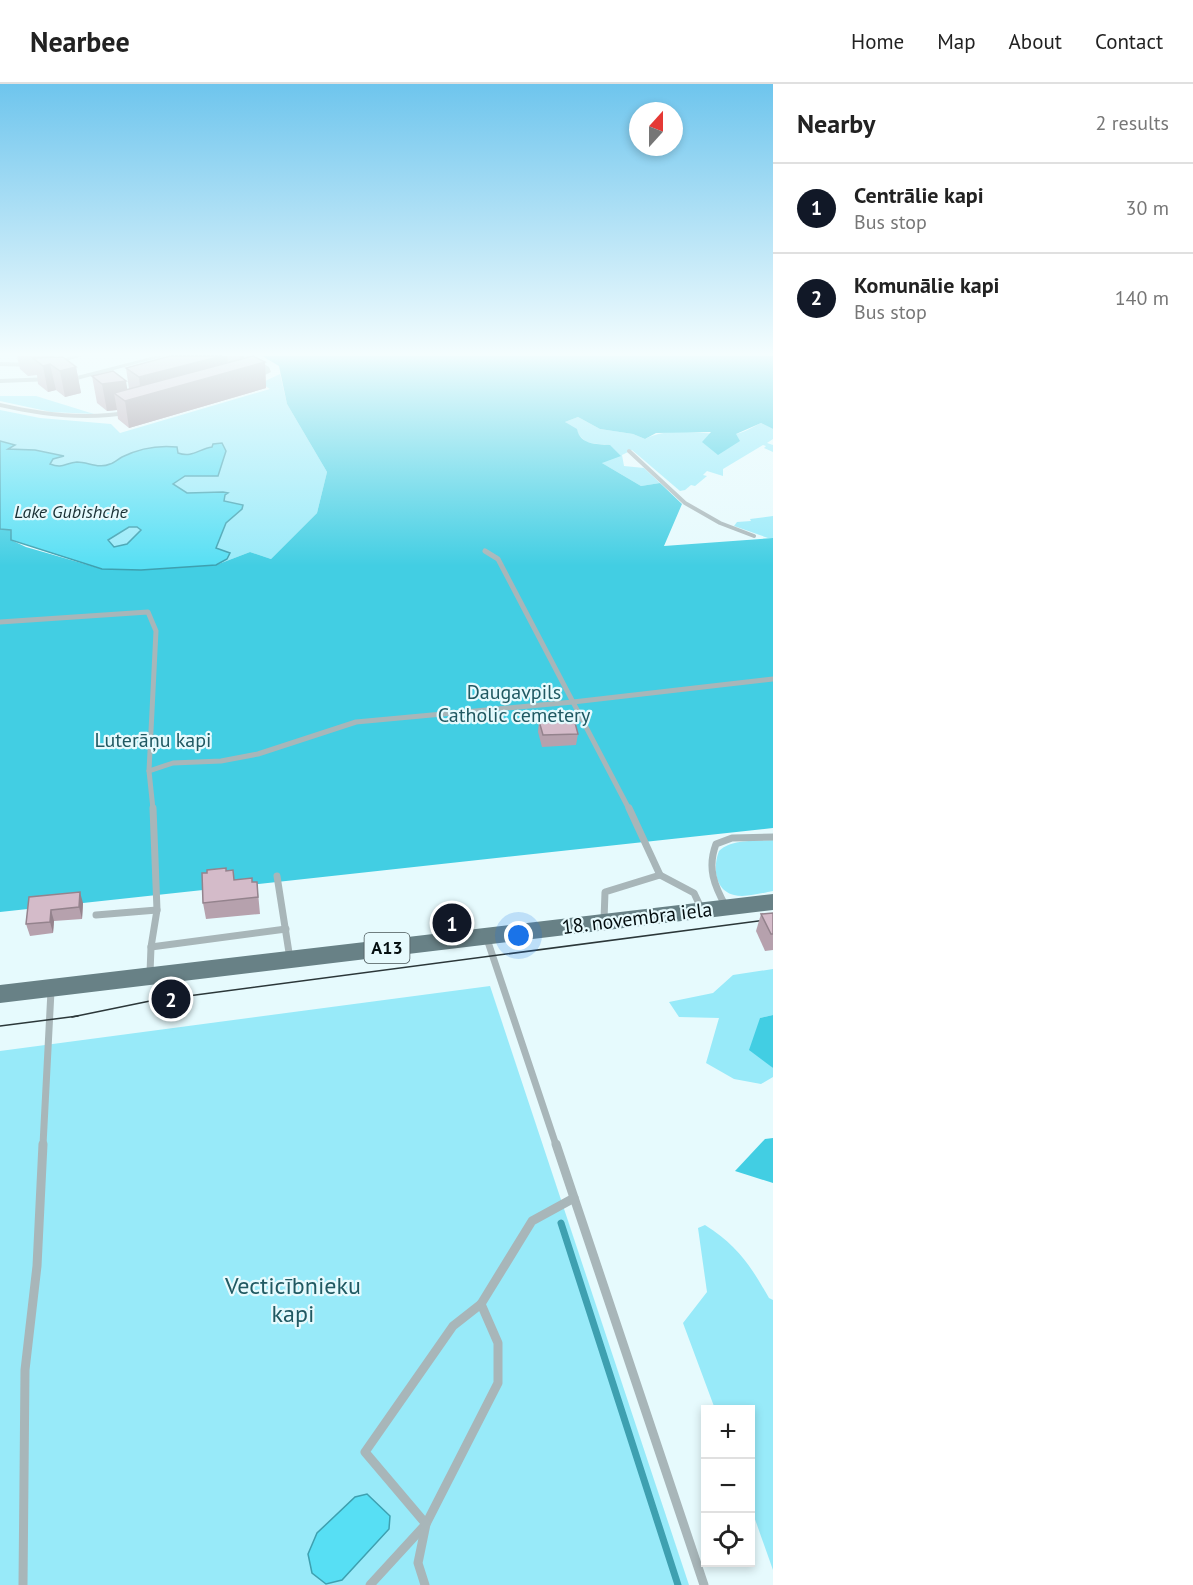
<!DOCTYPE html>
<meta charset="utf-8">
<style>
body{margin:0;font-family:"PT Sans",sans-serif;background:#f2f2f2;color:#222}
.controls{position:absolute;right:18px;bottom:18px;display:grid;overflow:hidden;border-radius:0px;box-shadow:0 3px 9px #0003}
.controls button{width:54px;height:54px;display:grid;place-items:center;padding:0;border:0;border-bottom:2px solid #e0e0e0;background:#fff;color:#222;font:30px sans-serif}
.compass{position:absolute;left:629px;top:18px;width:54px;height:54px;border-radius:50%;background:#fff;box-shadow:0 3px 9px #0003;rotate:21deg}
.you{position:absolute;left:519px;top:852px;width:21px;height:21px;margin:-15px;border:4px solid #fff;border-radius:50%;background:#1a73e8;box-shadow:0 0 0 9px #1a73e833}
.badge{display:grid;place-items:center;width:39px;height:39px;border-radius:50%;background:#111827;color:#fff;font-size:20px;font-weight:700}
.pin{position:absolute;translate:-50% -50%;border:3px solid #fff;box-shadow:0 2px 6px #0006}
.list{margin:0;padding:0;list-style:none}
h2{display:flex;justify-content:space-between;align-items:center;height:78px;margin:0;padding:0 24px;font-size:26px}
h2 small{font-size:20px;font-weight:400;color:#767676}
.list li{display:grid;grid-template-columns:39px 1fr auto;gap:18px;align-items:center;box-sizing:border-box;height:90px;padding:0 24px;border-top:2px solid #e0e0e0}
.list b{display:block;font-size:22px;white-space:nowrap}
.list p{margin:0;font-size:20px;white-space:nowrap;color:#767676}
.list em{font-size:20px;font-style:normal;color:#767676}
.icon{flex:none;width:33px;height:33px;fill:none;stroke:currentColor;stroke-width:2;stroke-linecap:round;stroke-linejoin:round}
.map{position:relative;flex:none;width:773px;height:1501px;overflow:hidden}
header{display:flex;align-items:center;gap:36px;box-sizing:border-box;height:84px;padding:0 30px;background:#fff;border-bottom:2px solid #e0e0e0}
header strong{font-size:28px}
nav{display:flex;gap:33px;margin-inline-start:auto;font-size:21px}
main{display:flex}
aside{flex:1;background:#fff}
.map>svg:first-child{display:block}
.green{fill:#98eaf9}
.forest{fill:#42cee3}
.water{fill:#57dff4;stroke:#3ea0b0;stroke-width:1.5;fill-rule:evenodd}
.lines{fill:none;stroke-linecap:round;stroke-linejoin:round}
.stream{stroke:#3ea0b0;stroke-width:7}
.service-far3{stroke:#a8b6b9;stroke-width:4}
.service-far2{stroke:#a8b6b9;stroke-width:5}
.service-far1{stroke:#a8b6b9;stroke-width:7}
.service{stroke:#a8b6b9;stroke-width:9}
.minor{fill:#a8b6b9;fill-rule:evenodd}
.primary{fill:#688186;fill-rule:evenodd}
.tram{stroke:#2b3739;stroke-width:1.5}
.wall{fill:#b6a1ad}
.shaded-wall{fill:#94838d}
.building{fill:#d4bbc9;stroke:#94838d;stroke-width:1.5}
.labels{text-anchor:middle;stroke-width:4.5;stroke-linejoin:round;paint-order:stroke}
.far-water-label{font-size:18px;font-style:italic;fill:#182f33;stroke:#e6fafd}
.shield{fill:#e6fafd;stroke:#485557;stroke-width:1.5}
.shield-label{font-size:18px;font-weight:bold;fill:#040e10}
.park-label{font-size:20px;fill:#205962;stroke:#e6fafd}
.street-label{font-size:20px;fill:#040e10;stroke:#e6fafd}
.near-park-label{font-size:24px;fill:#205962;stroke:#e6fafd}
</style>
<header>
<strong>Nearbee</strong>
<nav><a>Home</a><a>Map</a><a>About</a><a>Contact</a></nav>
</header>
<main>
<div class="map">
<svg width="773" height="1501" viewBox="0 0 773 1501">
<rect width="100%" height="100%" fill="#e6fafd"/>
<!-- green -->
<g class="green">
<polygon points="280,290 287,320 327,388 317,429 271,475 250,468 216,481 0,445 0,326 40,334 111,340 120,349 270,305 261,299"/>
<polygon points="0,312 36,312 94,330 51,328 0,317"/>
<path d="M578 333 600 345 633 350 645 355C672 341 706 352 735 350 743 349 753 343 761 339L773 345V355L767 359 773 361V368L764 364 766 362 763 361 723 385V392L707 387 703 391 707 392 695 402 691 401 685 406 680 407 632 366 622 371 624 382 644 384 660 399 641 402 602 379 610 361 587 359 565 338Z"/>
<polygon points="773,432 773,454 768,454 734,442 737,438 751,437 750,435"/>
<path d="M773 756V807C762 809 745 814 734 811 714 806 713 782 719 767 732 755 756 757 773 756Z"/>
<polygon points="773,885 773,931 760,934 759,971 773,984 773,993 761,1000 734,995 706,979 719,934 679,933 669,918 713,909 733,891"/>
<polygon points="490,902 689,1501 0,1501 0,967"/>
<path d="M705 1141C738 1162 750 1181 769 1214L773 1216V1486L751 1424 750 1326 715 1325 683 1239 707 1208 698 1144Z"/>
</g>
<!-- forest -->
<g class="forest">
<path d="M262 272H773V345L761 339 736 350 740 357 718 371 702 358 711 348 656 349 645 355 633 350 600 345 578 333 565 338 577 345C580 361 596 360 610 361L621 372 602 379 641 402 660 399 682 420 664 462 773 454V744L0 828V445L11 446V456L26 463 102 485 216 481 250 468 271 475 317 429 327 388 287 320 279 282Z"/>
<polygon points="773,931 773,984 749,966 760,934"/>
<polygon points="773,1054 773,1099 735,1087 765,1055"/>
</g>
<!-- water -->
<g class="water">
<path d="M0 357 15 361 8 365 35 366 64 372 53 375 50 380C63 385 65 379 77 378 88 378 99 385 110 380 114 379 118 375 122 373 140 364 158 361 177 363L178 369C192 374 199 365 212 363L213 360 222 359 226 367 218 392H185L173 400 187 409 223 408 228 409 225 411 224 417 243 421 242 425 226 439 216 464 230 469 227 475 216 481 141 486 102 485 11 456V446L0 445ZM129 443H137L141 446 127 460 114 463 108 456Z"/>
<polygon points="367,1410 390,1432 389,1445 342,1496 326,1500 312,1489 308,1470 317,1449 355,1413"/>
</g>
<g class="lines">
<!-- stream -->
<polyline class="stream" points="561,1139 678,1501"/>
<!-- service-far3 -->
<g class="service-far3">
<polyline points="629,367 685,419 720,439 754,452"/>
<polyline points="485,467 487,468"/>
</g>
<!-- service-far2 -->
<g class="service-far2">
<polyline points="485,467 498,475 629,725"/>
<polyline points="0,538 148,528 156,547 149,687 153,725"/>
<polyline points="149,687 173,679 221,677 258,670 356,638 573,618 773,595"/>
</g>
<!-- service-far1 -->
<g class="service-far1">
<polyline points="629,724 660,791"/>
<polyline points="277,792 290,875"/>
<path d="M726 823C714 801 707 784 716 760L732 754 773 753"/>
<polyline points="96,831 157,826"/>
<polyline points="604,836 605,808 660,791 694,809 702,826"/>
<polyline points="486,852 556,1061"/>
<polyline points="151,863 286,845"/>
<polyline points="150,889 151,863 157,826 153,724"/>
<polyline points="43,1061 51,907"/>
</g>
<!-- service -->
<g class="service">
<polyline points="556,1060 704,1501"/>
<polyline points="23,1501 25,1286 37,1182 43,1060"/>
<polyline points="370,1501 426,1440 498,1299 498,1259 481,1220"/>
<polyline points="425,1501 418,1479 426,1440 365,1368 453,1242 481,1220 532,1137 574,1114"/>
</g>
<!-- minor -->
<g class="minor">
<polygon points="72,272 82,272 52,281 49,279"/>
<polygon points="155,272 165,272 77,296 0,299 0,295 77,292"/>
<polygon points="244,272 251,272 269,283 271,288 255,296 249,296 249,292 264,287 264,285"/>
<polygon points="0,278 35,279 38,281 35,283 0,282"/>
<path d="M0 319C44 329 87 334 132 326L136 328 132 330C87 338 44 333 0 323Z"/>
</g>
<!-- primary -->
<polygon class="primary" points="773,810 773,826 0,919 0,901"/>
<!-- tram -->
<g class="tram">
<polyline points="72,933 150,917 773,835"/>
<polyline points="0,942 78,932"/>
</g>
</g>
<!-- wall -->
<g class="wall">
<polygon points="17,272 54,272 54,273 76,283 81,309 65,313 56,306 48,308 38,300 37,291 28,292 20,285"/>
<polygon points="170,272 244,272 244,274 265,278 266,304 129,344 118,335 117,326 107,327 97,319 92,292 127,305 129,305 126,284"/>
<polygon points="539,637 578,650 576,661 542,663 538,648"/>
<polygon points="227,787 234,796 252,798 257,798 260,830 206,835 203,819"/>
<polygon points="29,813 83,819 82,835 54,837 53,849 30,852 26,840"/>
<polygon points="773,829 773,866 765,867 756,847 761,830"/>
</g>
<!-- shaded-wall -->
<g class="shaded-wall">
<polygon points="222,272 227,272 229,288 242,285 240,272 244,272 245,284 265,278 266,304 129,344 125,317 114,309 117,326 107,327 102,300 126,297 129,316 141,312 139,293"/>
<polygon points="50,280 56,306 48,308 43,282"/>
<polygon points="76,283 81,309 65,313 60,287"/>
<polygon points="80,808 83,819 82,835 79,823"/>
<polygon points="51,826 54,837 53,849 50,838"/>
</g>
<!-- building -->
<g class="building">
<polygon points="170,272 222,272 139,293 126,284"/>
<polygon points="253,272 265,278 125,317 114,309"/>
<polygon points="63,273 76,283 60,287 50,280 43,282 33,274"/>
<polygon points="113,287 126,297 102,300 92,292"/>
<polygon points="574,635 578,650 543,651 539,637"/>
<polygon points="226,784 226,787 233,786 234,796 252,794 252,798 257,798 258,813 203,819 202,789 207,789 207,786"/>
<polygon points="80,808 79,823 51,826 50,838 26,840 29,813"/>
<polygon points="773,829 773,850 771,850 761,830"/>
</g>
<!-- sky -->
<linearGradient id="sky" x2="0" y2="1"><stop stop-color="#6ec5ed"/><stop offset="0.56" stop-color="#f4fdfe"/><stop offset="1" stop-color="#f4fdfe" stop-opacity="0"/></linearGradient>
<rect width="773" height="482" fill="url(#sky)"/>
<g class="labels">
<!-- far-water labels -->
<g class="far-water-label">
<text x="71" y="434">Lake Gubishche</text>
</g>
<!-- shield labels -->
<rect class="shield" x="364.5" y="849" width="45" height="30" rx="4.5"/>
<g class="shield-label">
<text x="387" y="870">A13</text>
</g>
<!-- park labels -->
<g class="park-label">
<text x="514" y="615">Daugavpils<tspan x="514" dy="23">Catholic cemetery</tspan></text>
<text x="153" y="663">Luterāņu kapi</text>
</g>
<!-- street labels -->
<g class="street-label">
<text transform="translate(637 834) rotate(-7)" y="7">18. novembra iela</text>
</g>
<!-- near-park labels -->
<g class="near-park-label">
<text x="293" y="1210">Vecticībnieku<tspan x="293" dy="28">kapi</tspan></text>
</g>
</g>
</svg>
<div class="controls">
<button>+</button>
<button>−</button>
<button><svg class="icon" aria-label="locate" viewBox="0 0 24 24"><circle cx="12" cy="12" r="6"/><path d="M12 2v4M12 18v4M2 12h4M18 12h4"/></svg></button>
</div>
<svg class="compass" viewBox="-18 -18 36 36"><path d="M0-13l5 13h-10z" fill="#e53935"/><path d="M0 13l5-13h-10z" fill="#767676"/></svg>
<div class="you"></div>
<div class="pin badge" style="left:452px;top:839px">1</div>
<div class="pin badge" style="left:171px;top:915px">2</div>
</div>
<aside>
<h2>Nearby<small>2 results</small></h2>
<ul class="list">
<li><span class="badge">1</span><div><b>Centrālie kapi</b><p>Bus stop</p></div><em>30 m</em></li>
<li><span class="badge">2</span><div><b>Komunālie kapi</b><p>Bus stop</p></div><em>140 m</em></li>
</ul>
</aside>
</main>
